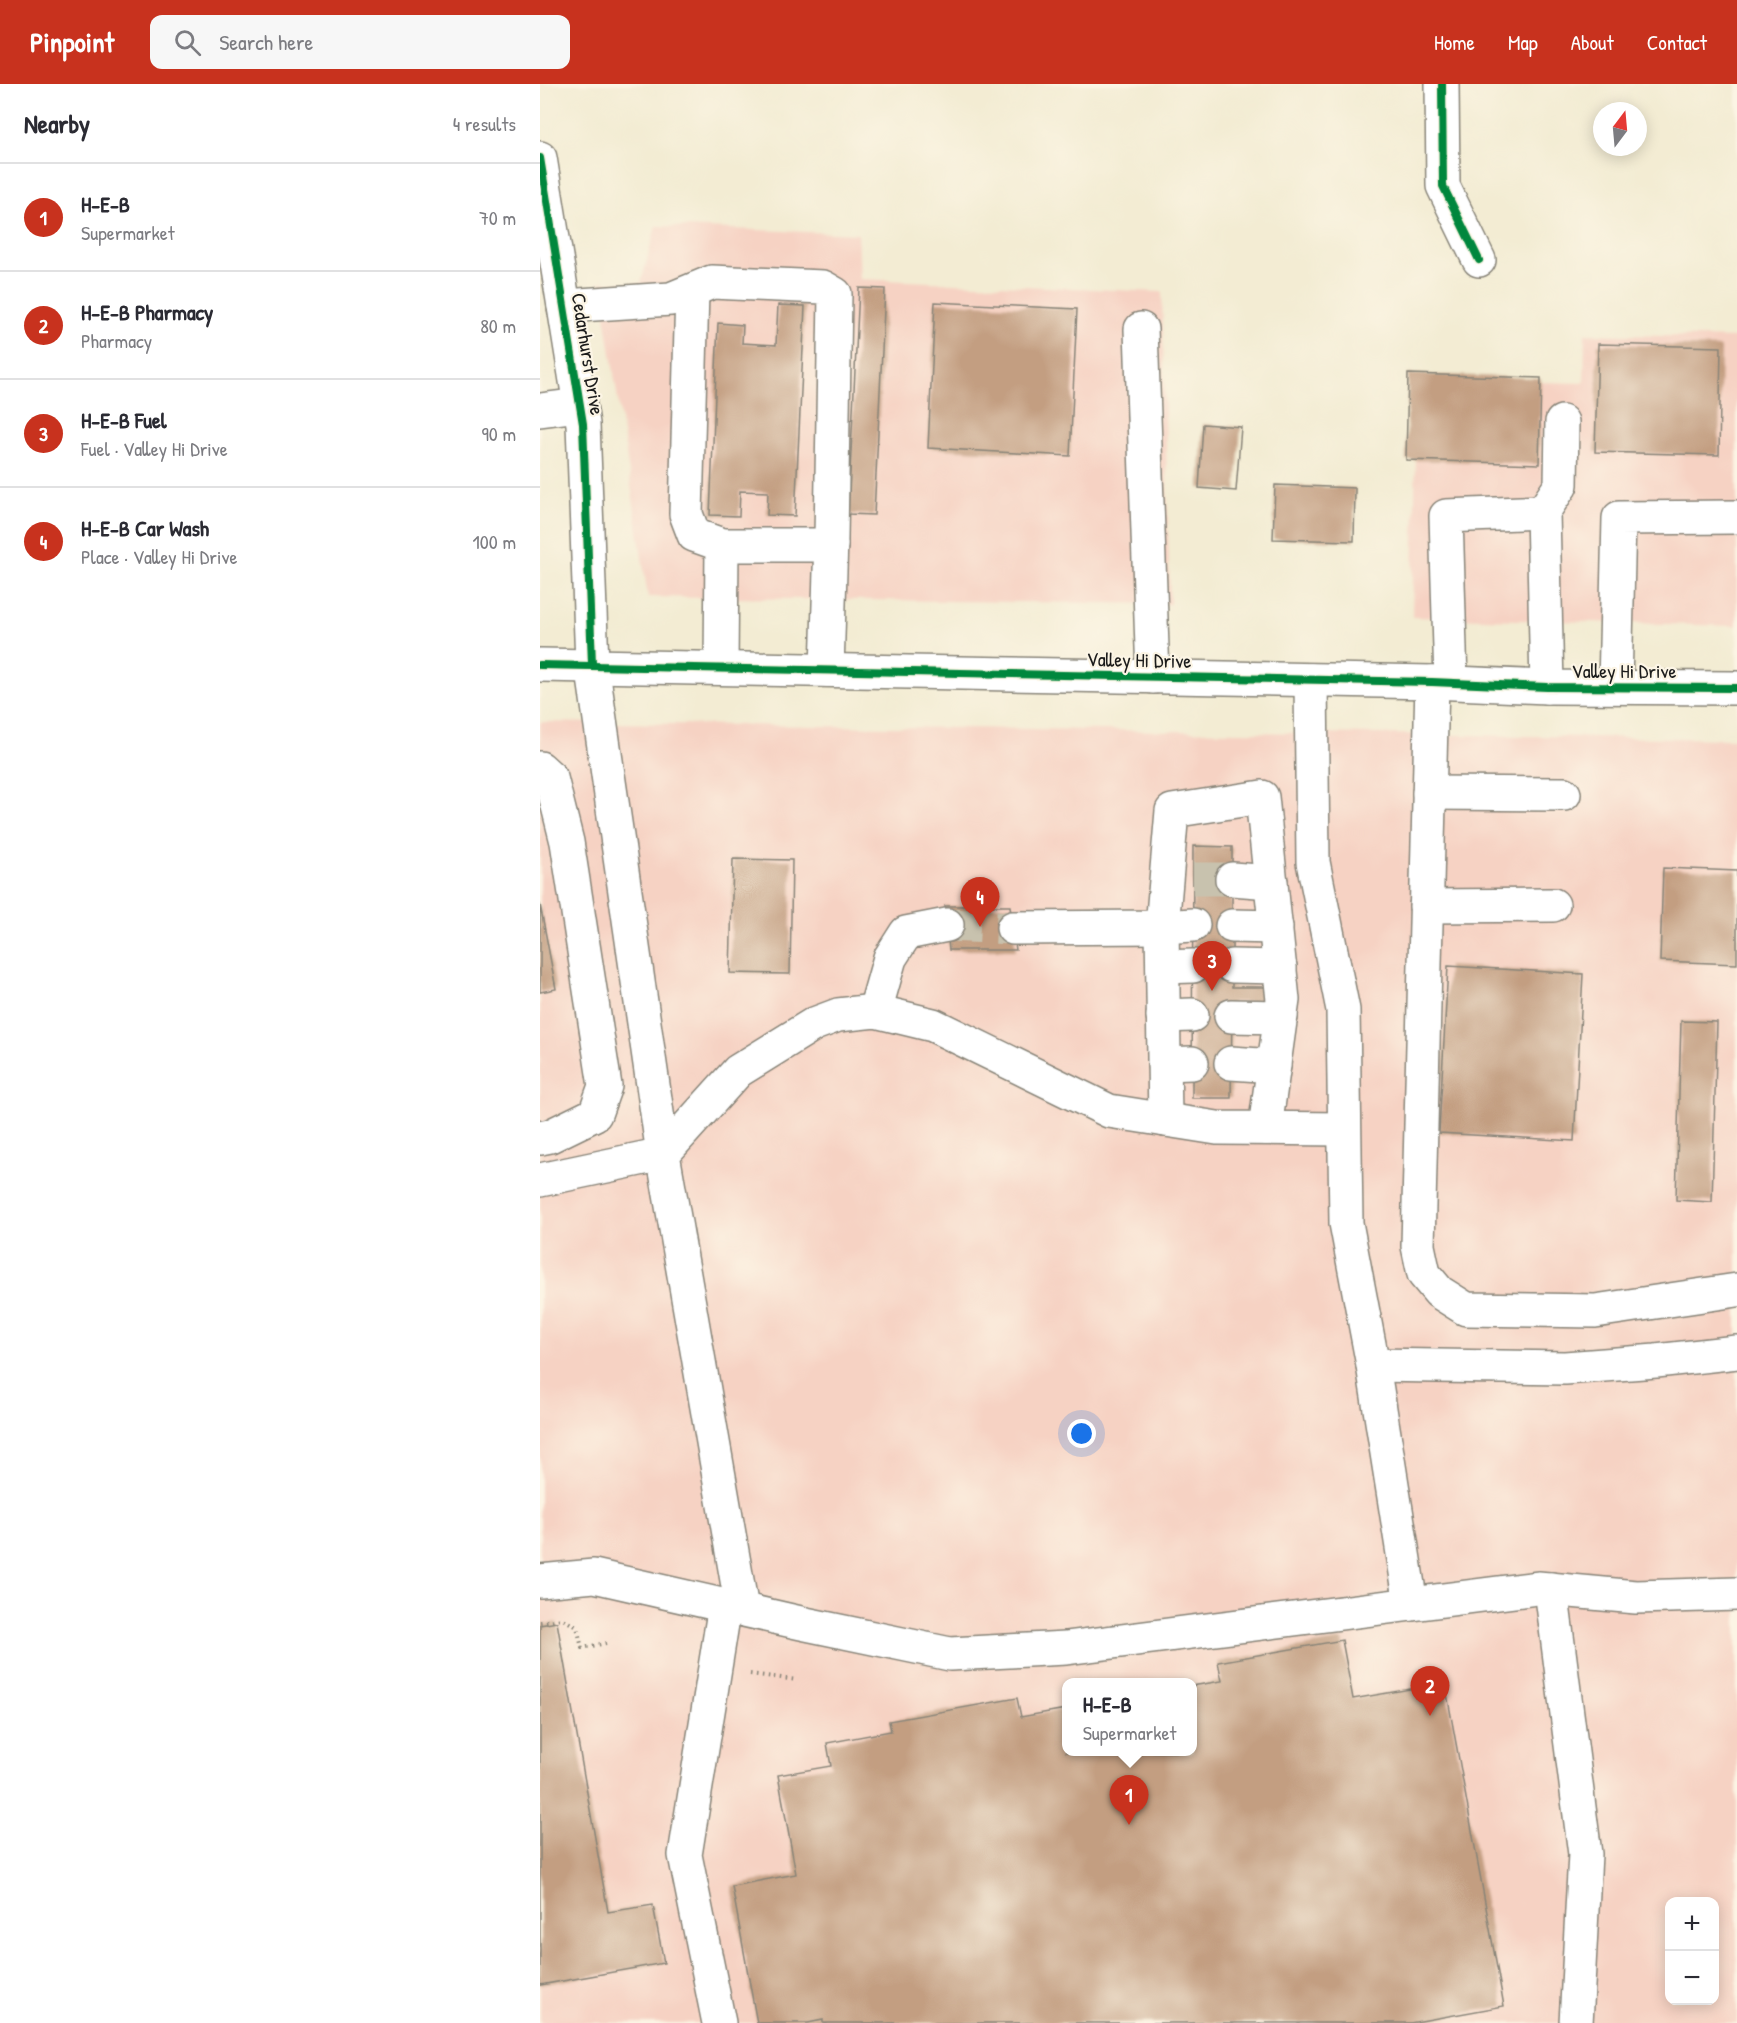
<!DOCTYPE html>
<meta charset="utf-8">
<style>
body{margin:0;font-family:"Patrick Hand",sans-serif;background:#f7f7f7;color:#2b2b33}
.controls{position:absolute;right:18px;bottom:18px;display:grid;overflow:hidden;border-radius:12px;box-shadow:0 3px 15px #0003}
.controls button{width:54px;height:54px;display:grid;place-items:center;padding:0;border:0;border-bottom:2px solid #e1e1e2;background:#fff;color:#2b2b33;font:30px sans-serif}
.compass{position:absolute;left:1053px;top:18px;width:54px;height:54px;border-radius:50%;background:#fff;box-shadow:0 3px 15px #0003;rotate:16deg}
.you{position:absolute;left:542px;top:1350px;width:21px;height:21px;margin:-15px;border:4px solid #fff;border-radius:50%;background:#1a73e8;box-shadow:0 0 0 9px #1a73e833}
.badge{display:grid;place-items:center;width:39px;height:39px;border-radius:50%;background:#c8321e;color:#fff;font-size:20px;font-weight:700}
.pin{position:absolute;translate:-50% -50px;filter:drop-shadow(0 2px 3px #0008)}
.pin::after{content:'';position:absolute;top:32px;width:21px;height:18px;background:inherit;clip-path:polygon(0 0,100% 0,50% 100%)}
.popup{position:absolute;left:522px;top:1594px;width:135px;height:78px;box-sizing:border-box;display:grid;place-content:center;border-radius:12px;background:#fff;filter:drop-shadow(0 2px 4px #0005);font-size:20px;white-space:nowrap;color:#7c7c81}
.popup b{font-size:22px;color:#2b2b33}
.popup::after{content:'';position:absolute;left:50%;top:100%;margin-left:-12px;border:12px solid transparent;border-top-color:#fff}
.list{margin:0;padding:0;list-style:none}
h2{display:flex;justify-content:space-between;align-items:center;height:78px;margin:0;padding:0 24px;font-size:26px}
h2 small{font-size:20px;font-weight:400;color:#7c7c81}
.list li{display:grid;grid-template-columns:39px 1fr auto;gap:18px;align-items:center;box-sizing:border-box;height:108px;padding:0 24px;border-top:2px solid #e1e1e2}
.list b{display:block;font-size:22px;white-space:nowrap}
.list p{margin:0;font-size:20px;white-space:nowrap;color:#7c7c81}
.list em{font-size:20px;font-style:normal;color:#7c7c81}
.icon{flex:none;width:33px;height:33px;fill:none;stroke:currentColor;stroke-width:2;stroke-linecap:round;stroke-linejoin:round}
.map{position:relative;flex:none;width:1197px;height:1939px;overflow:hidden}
header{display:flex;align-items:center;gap:36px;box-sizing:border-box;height:84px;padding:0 30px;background:#c8321e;color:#fff}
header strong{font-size:28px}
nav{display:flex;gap:33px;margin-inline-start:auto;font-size:21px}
.search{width:420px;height:54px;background:#f7f7f7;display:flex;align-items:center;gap:15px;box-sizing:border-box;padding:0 21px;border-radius:12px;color:#7c7c81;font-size:22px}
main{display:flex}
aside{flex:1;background:#fff}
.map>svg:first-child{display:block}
.built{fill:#f6d2c3;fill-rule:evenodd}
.building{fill:#c39e81}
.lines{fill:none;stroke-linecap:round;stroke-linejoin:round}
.minor-tunnel{stroke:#c8c2ae;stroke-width:33;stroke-dasharray:33 16;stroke-linecap:butt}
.minor-casing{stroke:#888478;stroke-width:36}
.path{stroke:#888478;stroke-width:4;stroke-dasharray:1.5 4.5;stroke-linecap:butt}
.minor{stroke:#fff;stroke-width:33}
.cycleway-casing{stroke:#fcf5e5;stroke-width:11}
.cycleway{stroke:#00873e;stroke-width:8}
.labels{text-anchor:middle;stroke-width:4.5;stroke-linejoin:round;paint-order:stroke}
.street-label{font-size:20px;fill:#1c1c1c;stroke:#fcf5e5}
</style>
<header>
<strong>Pinpoint</strong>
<div class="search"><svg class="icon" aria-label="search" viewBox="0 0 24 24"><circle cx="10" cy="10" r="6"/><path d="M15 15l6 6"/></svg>Search here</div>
<nav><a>Home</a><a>Map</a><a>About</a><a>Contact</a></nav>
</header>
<main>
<aside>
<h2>Nearby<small>4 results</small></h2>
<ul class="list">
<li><span class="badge">1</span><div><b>H-E-B</b><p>Supermarket</p></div><em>70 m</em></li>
<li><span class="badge">2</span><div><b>H-E-B Pharmacy</b><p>Pharmacy</p></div><em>80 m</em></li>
<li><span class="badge">3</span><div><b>H-E-B Fuel</b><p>Fuel · Valley Hi Drive</p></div><em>90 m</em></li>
<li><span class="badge">4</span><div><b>H-E-B Car Wash</b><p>Place · Valley Hi Drive</p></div><em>100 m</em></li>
</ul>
</aside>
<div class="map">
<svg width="1197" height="1939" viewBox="0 0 1197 1939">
<rect width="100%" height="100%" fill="#fcf5e5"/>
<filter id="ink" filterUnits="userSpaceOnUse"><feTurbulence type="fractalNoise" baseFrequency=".0167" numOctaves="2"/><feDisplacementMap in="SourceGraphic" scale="12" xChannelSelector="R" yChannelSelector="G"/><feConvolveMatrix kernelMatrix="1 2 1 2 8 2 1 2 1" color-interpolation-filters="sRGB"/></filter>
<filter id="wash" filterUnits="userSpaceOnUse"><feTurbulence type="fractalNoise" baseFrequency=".008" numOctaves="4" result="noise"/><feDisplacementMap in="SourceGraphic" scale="24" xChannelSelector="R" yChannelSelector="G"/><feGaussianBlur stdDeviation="1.35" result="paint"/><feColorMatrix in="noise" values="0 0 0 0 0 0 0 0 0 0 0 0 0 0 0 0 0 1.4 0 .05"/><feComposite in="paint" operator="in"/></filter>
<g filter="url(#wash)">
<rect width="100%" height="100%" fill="#f3ecd3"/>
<!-- built -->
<g class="built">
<polygon points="116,142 318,150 320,195 622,208 630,520 108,513 60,198 101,199"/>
<polygon points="1045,250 1197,254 1197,542 872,533 878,295 1044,299"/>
<path d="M0 638 1197 655V1939H0ZM526 1598H652V1668H526ZM1130 1818H1174V1916H1130Z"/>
</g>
<g id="blocks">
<!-- building -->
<g class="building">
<polygon points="319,204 345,205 334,431 308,430"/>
<polygon points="395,218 537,225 530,372 388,364"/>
<polygon points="238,221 265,222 255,432 227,431 228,408 200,407 199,432 170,431 178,239 203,241 202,259 236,261"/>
<polygon points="1058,260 1181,263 1179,371 1055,368"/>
<polygon points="868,290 1001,294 999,380 866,376"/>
<polygon points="663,340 701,343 696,407 659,404"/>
<polygon points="735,401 815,404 814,457 733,455"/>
<polygon points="653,762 692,763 692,903 727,903 727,918 692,918 691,1014 652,1014"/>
<polygon points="193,775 252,776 250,890 190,889"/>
<polygon points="1123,784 1197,787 1197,880 1120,877"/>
<polygon points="0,820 16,905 0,908"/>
<polygon points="405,822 470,822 476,866 409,866"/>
<polygon points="908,882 1043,890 1034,1057 899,1049"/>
<polygon points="1141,937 1177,938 1172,1118 1136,1116"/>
<polygon points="17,1538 68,1828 113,1821 124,1879 0,1901 0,1541"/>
<polygon points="802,1556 813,1615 905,1599 964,1922 870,1939 283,1939 283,1936 268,1939 217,1939 192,1802 256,1790 238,1691 291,1682 287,1659 351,1647 349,1637 477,1614 481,1633 526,1625 526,1668 652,1668 652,1602 682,1597 678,1578"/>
</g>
</g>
</g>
<g filter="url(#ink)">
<use href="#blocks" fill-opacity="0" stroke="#888478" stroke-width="1.5"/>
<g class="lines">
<!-- minor-tunnel -->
<g class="minor-tunnel">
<polyline points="653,795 692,795"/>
<polyline points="407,841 473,844"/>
</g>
<defs>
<g id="minor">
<polyline points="902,0 903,102 939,176"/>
<polyline points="0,74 43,340 52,580 123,1070 0,1096"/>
<polyline points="152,207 146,430 154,451 182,461 181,584"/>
<polyline points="24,222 131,215 172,198 283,203 295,210 291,454 287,586"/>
<polyline points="601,245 613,593"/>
<polyline points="0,326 39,321"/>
<polyline points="182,461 291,461"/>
<polyline points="0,581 892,598 1007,603 1197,604"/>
<polyline points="771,596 773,778 803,926 806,1139 833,1281 871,1520"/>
<polyline points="892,598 878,1162 884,1190 899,1208 926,1225 1055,1227 1197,1206"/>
<polyline points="911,598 906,432 1003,428"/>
<polyline points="1075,602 1079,434 1197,433"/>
<polyline points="1007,603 1003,428 1021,401 1022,338"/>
<polyline points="0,684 11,694 27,758 65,1002 55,1030 10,1052 0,1054"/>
<polyline points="889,709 1024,710"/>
<polyline points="692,795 731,798"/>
<polyline points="886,822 1013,821"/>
<polyline points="692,842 736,843"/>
<polyline points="473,844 622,843 653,841"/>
<polyline points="692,882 740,883"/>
<polyline points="623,883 653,882"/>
<polyline points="335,927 350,874 366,849 407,841"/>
<polyline points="623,932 652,931"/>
<polyline points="691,932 741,933"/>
<polyline points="691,979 734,982"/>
<polyline points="624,980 652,979"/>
<polyline points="625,1036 622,843 632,727 722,713 743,916 725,1044"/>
<polyline points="833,1281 1025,1284 1116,1277 1197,1268"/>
<polyline points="0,1497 54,1492 261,1539 410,1570 526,1564 998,1504 1096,1513 1197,1510"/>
<polyline points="1011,1505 1045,1770 1036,1939"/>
<polyline points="202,1525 123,1070 198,987 274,940 298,931 335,927 393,941 569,1027 677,1044 804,1045"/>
<polyline points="179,1939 145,1771 185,1521"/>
</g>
</defs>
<!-- minor casing -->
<use href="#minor" class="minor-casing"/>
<!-- path -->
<g class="path">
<polyline points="0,1538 23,1535 37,1543 42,1564 66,1559"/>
<polyline points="210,1590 257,1596"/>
</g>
<!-- minor -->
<use href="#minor" class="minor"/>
<defs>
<g id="cycleway">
<polyline points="902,0 903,102 939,176"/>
<polyline points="0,74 43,340 52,580"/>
<polyline points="0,581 892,598 1007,603 1197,604"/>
</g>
</defs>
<!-- cycleway casing -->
<use href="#cycleway" class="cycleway-casing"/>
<!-- cycleway -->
<use href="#cycleway" class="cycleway"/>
</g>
</g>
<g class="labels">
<!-- street labels -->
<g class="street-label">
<text transform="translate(48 270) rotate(81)" y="7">Cedarhurst Drive</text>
<text transform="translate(599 576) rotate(1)" y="7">Valley Hi Drive</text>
<text x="1084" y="594">Valley Hi Drive</text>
</g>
</g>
</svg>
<div class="controls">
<button>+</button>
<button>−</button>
</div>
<svg class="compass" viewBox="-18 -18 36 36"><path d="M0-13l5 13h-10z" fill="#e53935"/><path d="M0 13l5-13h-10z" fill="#7c7c81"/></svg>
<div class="you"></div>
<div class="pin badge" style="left:589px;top:1741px">1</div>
<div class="popup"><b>H-E-B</b>Supermarket</div>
<div class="pin badge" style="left:890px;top:1632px">2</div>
<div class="pin badge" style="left:672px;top:907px">3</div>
<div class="pin badge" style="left:440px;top:843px">4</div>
</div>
</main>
